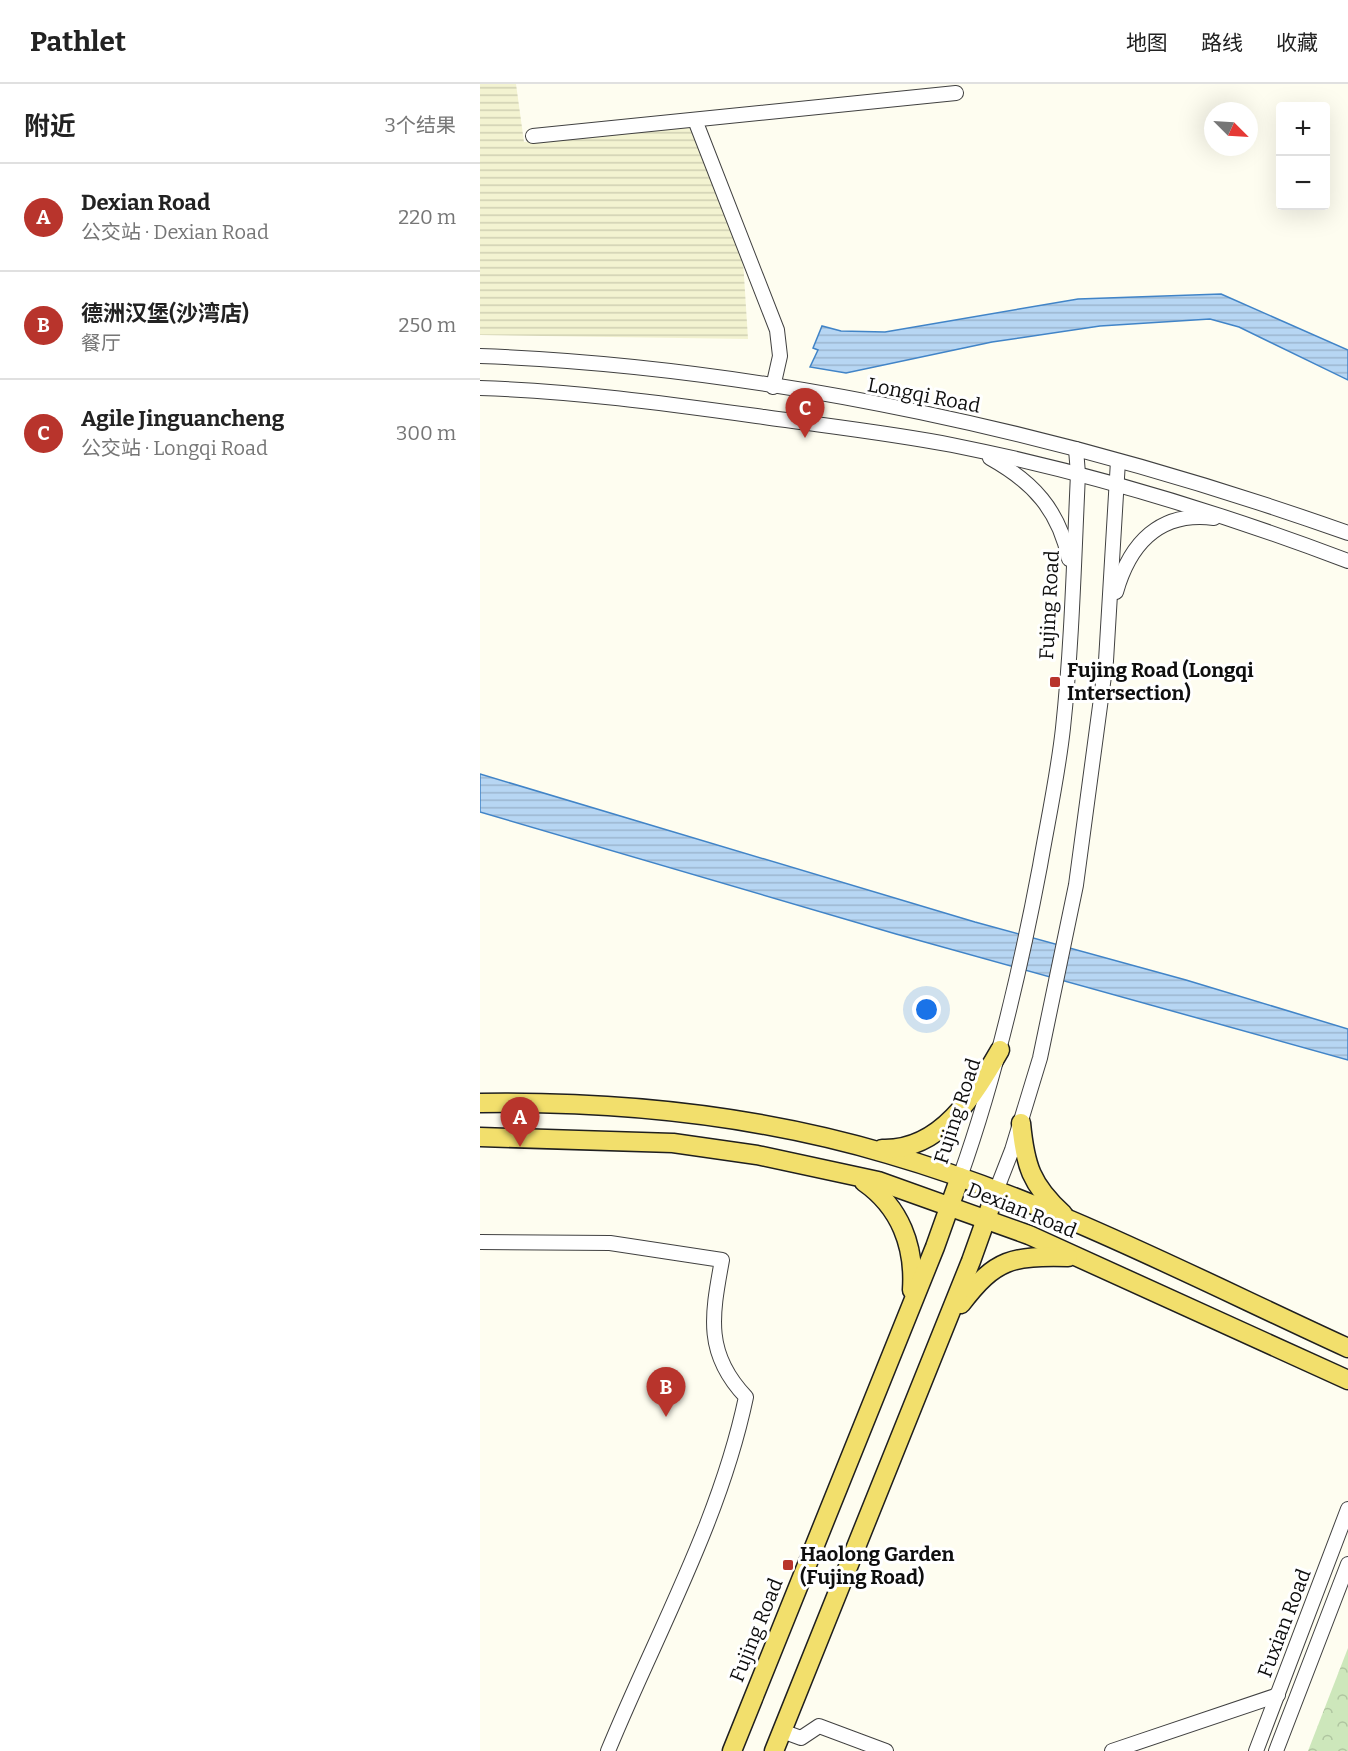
<!DOCTYPE html>
<html lang="zh">
<meta charset="utf-8">
<style>
body{margin:0;font-family:Bitter,"Noto Sans SC",serif;background:#f2f2f2;color:#222}
.controls{position:absolute;right:18px;top:18px;display:grid;overflow:hidden;border-radius:6px;box-shadow:0 6px 24px #0002}
.controls button{width:54px;height:54px;display:grid;place-items:center;padding:0;border:0;border-bottom:2px solid #e0e0e0;background:#fff;color:#222;font:30px sans-serif}
.compass{position:absolute;left:724px;top:18px;width:54px;height:54px;border-radius:50%;background:#fff;box-shadow:0 6px 24px #0002;rotate:114deg}
.you{position:absolute;left:447px;top:926px;width:21px;height:21px;margin:-15px;border:4px solid #fff;border-radius:50%;background:#1a73e8;box-shadow:0 0 0 9px #1a73e833}
.badge{display:grid;place-items:center;width:39px;height:39px;border-radius:50%;background:#b8342c;color:#fff;font-size:20px;font-weight:700}
.pin{position:absolute;translate:-50% -50px;filter:drop-shadow(0 2px 3px #0008)}
.pin::after{content:'';position:absolute;top:32px;width:21px;height:18px;background:inherit;clip-path:polygon(0 0,100% 0,50% 100%)}
.list{margin:0;padding:0;list-style:none}
h2{display:flex;justify-content:space-between;align-items:center;height:78px;margin:0;padding:0 24px;font-size:26px}
h2 small{font-size:20px;font-weight:400;color:#767676}
.list li{display:grid;grid-template-columns:39px 1fr auto;gap:18px;align-items:center;box-sizing:border-box;height:108px;padding:0 24px;border-top:2px solid #e0e0e0}
.list b{display:block;font-size:22px;white-space:nowrap}
.list p{margin:0;font-size:20px;white-space:nowrap;color:#767676}
.list em{font-size:20px;font-style:normal;color:#767676}
.map{position:relative;flex:none;width:868px;height:1667px;overflow:hidden}
header{display:flex;align-items:center;gap:36px;box-sizing:border-box;height:84px;padding:0 30px;background:#fff;border-bottom:2px solid #e0e0e0}
header strong{font-size:28px}
nav{display:flex;gap:33px;margin-inline-start:auto;font-size:21px}
main{display:flex}
aside{flex:1;background:#fff}
.map>svg:first-child{display:block}
.farmland{fill:url(#farmland-rules)}
.park{fill:url(#park-crowns)}
.water{fill:url(#water-rules);stroke:#4184c7;stroke-width:1.5}
.lines{fill:none;stroke-linecap:round;stroke-linejoin:round}
.minor-casing{stroke:#414141;stroke-width:16}
.major-casing{stroke:#1f1f1f;stroke-width:21}
.minor{stroke:#fff;stroke-width:14}
.major{stroke:#f2df6c;stroke-width:18}
.poi-dot{fill:#b8342c;stroke:#fff;stroke-width:2}
.labels{text-anchor:middle;stroke-width:6;stroke-linejoin:round;paint-order:stroke}
.street-label{font-size:20px;fill:#0e0e0e;stroke:#fff}
.poi-label{font-size:20px;font-weight:bold;fill:#0e0e0e;stroke:#fff;text-anchor:start}
</style>
<header>
<strong>Pathlet</strong>
<nav><a>地图</a><a>路线</a><a>收藏</a></nav>
</header>
<main>
<aside>
<h2>附近<small>3个结果</small></h2>
<ul class="list">
<li><span class="badge">A</span><div><b>Dexian Road</b><p>公交站 · Dexian Road</p></div><em>220 m</em></li>
<li><span class="badge">B</span><div><b>德洲汉堡(沙湾店)</b><p>餐厅</p></div><em>250 m</em></li>
<li><span class="badge">C</span><div><b>Agile Jinguancheng</b><p>公交站 · Longqi Road</p></div><em>300 m</em></li>
</ul>
</aside>
<div class="map">
<svg width="868" height="1667" viewBox="0 0 868 1667">
<defs>
<pattern id="farmland-rules" width="6" height="5" patternUnits="userSpaceOnUse" patternTransform="scale(1.5)"><rect width="6" height="5" fill="#f3f3d1"/><path d="M0 2.5h6" fill="none" stroke="#cfcfb2"/></pattern>
<pattern id="park-crowns" width="20" height="18" patternUnits="userSpaceOnUse" patternTransform="scale(1.5)"><rect width="20" height="18" fill="#cde7bb"/><path d="M2 6a3 3 0 1 1 6 0M12 15a3 3 0 1 1 6 0" fill="none" stroke="#afc5a0"/></pattern>
<pattern id="water-rules" width="6" height="5" patternUnits="userSpaceOnUse" patternTransform="scale(1.5)"><rect width="6" height="5" fill="#b7d6f3"/><path d="M0 2.5h6" fill="none" stroke="#9cb6cf"/></pattern>
</defs>
<rect width="100%" height="100%" fill="#fefdf0"/>
<!-- farmland -->
<polygon class="farmland" points="0,0 36,0 44,58 211,43 263,176 268,255 0,251"/>
<!-- park -->
<polygon class="park" points="868,1564 868,1667 828,1667"/>
<!-- water -->
<g class="water">
<polygon points="741,210 868,266 868,296 759,243 730,235 620,242 512,258 366,289 330,283 338,266 333,264 342,242 361,247 405,248 598,215"/>
<polygon points="0,690 495,838 706,896 868,945 868,976 416,850 0,728"/>
</g>
<g class="lines">
<defs>
<g id="minor">
<polyline points="215,36 297,246 300,272 293,303"/>
<polyline points="53,52 476,9"/>
<path d="M0 272C290 283 595 352 868 449"/>
<path d="M0 304C96 307 189 320 284 333 347 342 410 349 472 361 607 388 739 428 868 477"/>
<path d="M510 374C553 398 579 426 589 475"/>
<path d="M636 508C650 459 680 427 734 434"/>
<path d="M480 1093C516 992 540 888 560 782 568 736 578 690 583 644 592 560 594 475 598 390L596 365"/>
<polyline points="516,1107 532,1066 560,974 596,801 626,577 638,377"/>
<path d="M0 1158 130 1159 242 1176C232 1231 224 1269 266 1313 240 1437 176 1550 128 1667"/>
<polyline points="302,1647 321,1654 339,1642 406,1667"/>
<polyline points="632,1667 798,1611"/>
<polyline points="776,1667 868,1425"/>
<polyline points="796,1667 868,1480"/>
</g>
<g id="major">
<path d="M0 1019C138 1017 276 1031 408 1070 568 1116 717 1195 868 1264"/>
<path d="M541 1039C545 1081 551 1101 583 1130"/>
<polyline points="0,1053 193,1059 277,1071 398,1097 549,1151 868,1296"/>
<path d="M402 1065C461 1067 494 1011 520 966"/>
<path d="M384 1098C420 1123 435 1162 432 1206"/>
<path d="M481 1220C516 1174 532 1172 588 1173"/>
<polyline points="252,1667 455,1163 480,1093"/>
<polyline points="294,1667 491,1177 516,1107"/>
</g>
</defs>
<!-- minor casing -->
<use href="#minor" class="minor-casing"/>
<!-- major casing -->
<use href="#major" class="major-casing"/>
<!-- minor -->
<use href="#minor" class="minor"/>
<!-- major -->
<use href="#major" class="major"/>
</g>
<!-- markers -->
<g class="poi-dot">
<rect x="569" y="592" width="12" height="12" rx="3"/>
<rect x="302" y="1475" width="12" height="12" rx="3"/>
</g>
<g class="labels">
<!-- street labels -->
<g class="street-label">
<text transform="translate(444 311) rotate(11)" y="7">Longqi Road</text>
<text transform="translate(569 521) rotate(-87)" y="7">Fujing Road</text>
<text transform="translate(477 1027) rotate(-72)" y="7">Fujing Road</text>
<text transform="translate(542 1126) rotate(22)" y="7">Dexian Road</text>
<text transform="translate(804 1539) rotate(-69)" y="7">Fuxian Road</text>
<text transform="translate(276 1546) rotate(-68)" y="7">Fujing Road</text>
</g>
<!-- poi labels -->
<g class="poi-label">
<text x="587" y="593">Fujing Road (Longqi<tspan x="587" dy="23">Intersection)</tspan></text>
<text x="320" y="1477">Haolong Garden<tspan x="320" dy="23">(Fujing Road)</tspan></text>
</g>
</g>
</svg>
<div class="controls">
<button>+</button>
<button>−</button>
</div>
<svg class="compass" viewBox="-18 -18 36 36"><path d="M0-13l5 13h-10z" fill="#e53935"/><path d="M0 13l5-13h-10z" fill="#767676"/></svg>
<div class="you"></div>
<div class="pin badge" style="left:40px;top:1063px">A</div>
<div class="pin badge" style="left:186px;top:1333px">B</div>
<div class="pin badge" style="left:325px;top:354px">C</div>
</div>
</main>
